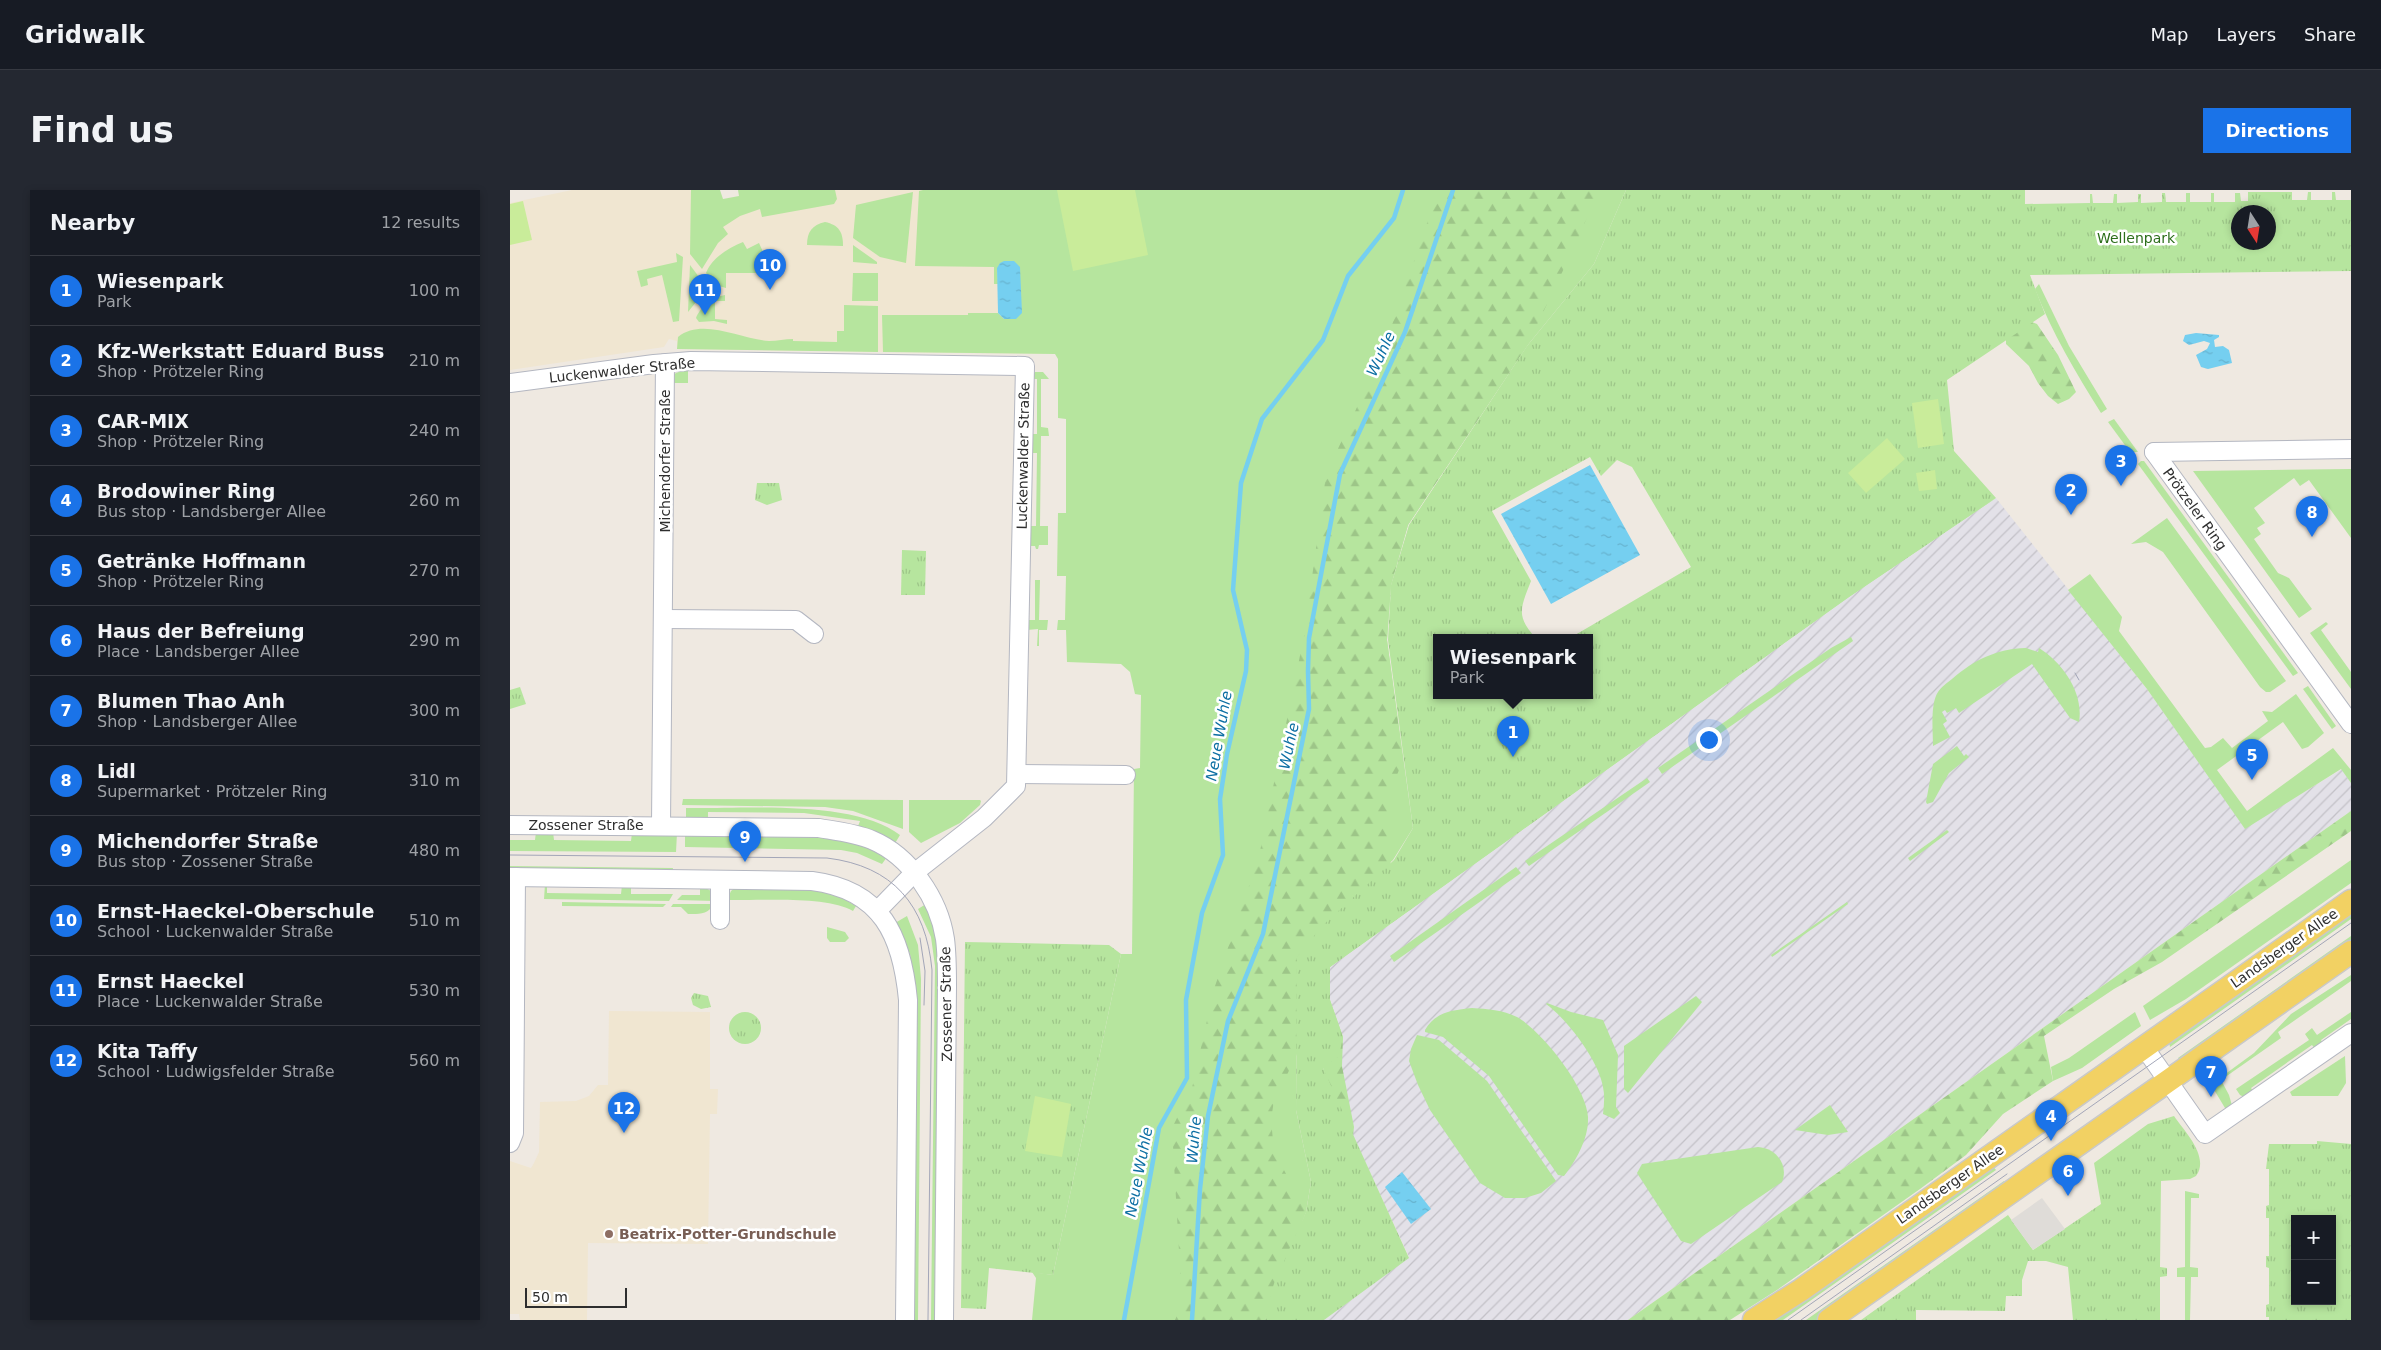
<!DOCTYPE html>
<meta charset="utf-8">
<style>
body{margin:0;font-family:"DejaVu Sans",sans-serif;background:#242831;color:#f1f3f6}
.controls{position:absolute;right:15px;bottom:15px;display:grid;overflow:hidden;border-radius:0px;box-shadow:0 2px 8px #0003}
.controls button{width:45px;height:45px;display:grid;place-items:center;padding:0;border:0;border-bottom:1px solid #363941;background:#171b24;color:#f1f3f6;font:25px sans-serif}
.compass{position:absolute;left:1721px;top:15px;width:45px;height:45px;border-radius:50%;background:#171b24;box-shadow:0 2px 8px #0003;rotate:168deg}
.scale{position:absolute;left:15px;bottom:12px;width:102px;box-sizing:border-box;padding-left:5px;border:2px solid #2e2e2e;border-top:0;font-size:14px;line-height:18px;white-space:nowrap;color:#2e2e2e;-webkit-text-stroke:4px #fff;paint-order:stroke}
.you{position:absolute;left:1198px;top:549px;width:18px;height:18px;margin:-12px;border:4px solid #fff;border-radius:50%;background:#1a73e8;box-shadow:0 0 0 8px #1a73e833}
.badge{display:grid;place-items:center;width:32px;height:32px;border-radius:50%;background:#1a73e8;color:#fff;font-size:16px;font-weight:700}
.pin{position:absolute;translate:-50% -41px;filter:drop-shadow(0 1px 2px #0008)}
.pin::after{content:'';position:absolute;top:26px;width:18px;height:15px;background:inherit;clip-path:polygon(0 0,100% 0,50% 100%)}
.popup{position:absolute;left:923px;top:444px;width:160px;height:65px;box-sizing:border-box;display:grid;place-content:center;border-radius:0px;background:#171b24;filter:drop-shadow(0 1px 4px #0005);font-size:16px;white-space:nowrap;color:#9ea1a6}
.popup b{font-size:19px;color:#f1f3f6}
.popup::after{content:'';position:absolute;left:50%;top:100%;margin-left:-10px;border:10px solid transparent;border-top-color:#171b24}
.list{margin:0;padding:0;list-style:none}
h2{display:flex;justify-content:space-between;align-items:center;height:65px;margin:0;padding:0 20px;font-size:21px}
h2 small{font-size:16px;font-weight:400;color:#9ea1a6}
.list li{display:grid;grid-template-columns:32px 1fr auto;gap:15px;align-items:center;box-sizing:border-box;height:70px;padding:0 20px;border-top:1px solid #363941}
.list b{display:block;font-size:19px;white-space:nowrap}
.list p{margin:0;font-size:16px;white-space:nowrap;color:#9ea1a6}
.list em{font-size:16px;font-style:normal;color:#9ea1a6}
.map{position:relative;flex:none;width:1841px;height:1130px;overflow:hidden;border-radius:0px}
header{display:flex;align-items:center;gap:30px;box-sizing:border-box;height:70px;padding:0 25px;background:#171b24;border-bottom:1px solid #363941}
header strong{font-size:24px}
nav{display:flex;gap:28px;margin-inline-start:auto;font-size:18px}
.intro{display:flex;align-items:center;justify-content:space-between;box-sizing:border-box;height:120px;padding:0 30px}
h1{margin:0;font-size:35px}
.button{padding:12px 22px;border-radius:0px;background:#1a73e8;color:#fff;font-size:18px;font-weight:700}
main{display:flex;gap:30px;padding:0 30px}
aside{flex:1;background:#171b24;border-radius:0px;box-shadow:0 2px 8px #0003}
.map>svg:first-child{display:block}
.industrial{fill:url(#industrial-furrows)}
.education{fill:#f0e6d1}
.grass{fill:#b6e59e}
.forest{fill:url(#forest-firs)}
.park{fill:url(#park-tufts);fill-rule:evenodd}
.pitch{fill:#c9ec9a}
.plaza{fill:#dfdcd8}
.water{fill:url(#water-ripples)}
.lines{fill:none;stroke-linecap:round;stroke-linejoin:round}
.stream{stroke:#75cff0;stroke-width:4.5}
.minor-casing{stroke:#b4b7c1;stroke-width:20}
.major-casing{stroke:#c9c9c9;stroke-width:25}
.minor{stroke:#fff;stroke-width:18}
.major{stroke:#f2d163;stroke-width:22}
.tram{stroke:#a3a6b8;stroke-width:1}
.education-dot{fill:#8d6e63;stroke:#fff;stroke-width:2}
.labels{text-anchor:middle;stroke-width:5;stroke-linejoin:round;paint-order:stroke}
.park-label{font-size:14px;fill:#2c6e1b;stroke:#fff}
.street-label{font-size:14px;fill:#2e2e2e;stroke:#fff}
.education-label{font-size:14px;font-weight:bold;fill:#785e54;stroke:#fff;text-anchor:start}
.water-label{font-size:15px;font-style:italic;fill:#0d6fa3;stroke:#fff}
</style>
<header>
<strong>Gridwalk</strong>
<nav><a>Map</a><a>Layers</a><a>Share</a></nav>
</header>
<div class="intro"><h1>Find us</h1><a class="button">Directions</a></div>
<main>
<aside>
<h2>Nearby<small>12 results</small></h2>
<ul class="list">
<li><span class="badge">1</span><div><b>Wiesenpark</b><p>Park</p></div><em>100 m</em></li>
<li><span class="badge">2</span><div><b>Kfz-Werkstatt Eduard Buss</b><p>Shop · Prötzeler Ring</p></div><em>210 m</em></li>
<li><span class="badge">3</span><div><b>CAR-MIX</b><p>Shop · Prötzeler Ring</p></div><em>240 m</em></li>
<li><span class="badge">4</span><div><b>Brodowiner Ring</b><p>Bus stop · Landsberger Allee</p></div><em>260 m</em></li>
<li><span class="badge">5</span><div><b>Getränke Hoffmann</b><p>Shop · Prötzeler Ring</p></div><em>270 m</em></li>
<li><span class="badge">6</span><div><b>Haus der Befreiung</b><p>Place · Landsberger Allee</p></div><em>290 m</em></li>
<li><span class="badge">7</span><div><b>Blumen Thao Anh</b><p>Shop · Landsberger Allee</p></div><em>300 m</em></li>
<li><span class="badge">8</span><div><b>Lidl</b><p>Supermarket · Prötzeler Ring</p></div><em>310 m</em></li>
<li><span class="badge">9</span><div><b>Michendorfer Straße</b><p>Bus stop · Zossener Straße</p></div><em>480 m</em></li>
<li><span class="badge">10</span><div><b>Ernst-Haeckel-Oberschule</b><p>School · Luckenwalder Straße</p></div><em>510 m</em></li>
<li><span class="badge">11</span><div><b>Ernst Haeckel</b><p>Place · Luckenwalder Straße</p></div><em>530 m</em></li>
<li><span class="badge">12</span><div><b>Kita Taffy</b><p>School · Ludwigsfelder Straße</p></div><em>560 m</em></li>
</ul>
</aside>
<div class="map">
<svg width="1841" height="1130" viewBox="0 0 1841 1130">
<defs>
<pattern id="industrial-furrows" width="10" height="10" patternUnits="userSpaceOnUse" patternTransform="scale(1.25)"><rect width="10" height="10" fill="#e3e1e8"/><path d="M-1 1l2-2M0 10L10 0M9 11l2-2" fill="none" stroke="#c3c1c7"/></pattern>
<pattern id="forest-firs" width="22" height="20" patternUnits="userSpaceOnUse" patternTransform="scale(1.25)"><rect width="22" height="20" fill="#b6e59e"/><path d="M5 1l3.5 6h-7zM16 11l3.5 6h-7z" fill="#9dc588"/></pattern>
<pattern id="park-tufts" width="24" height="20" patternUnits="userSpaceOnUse" patternTransform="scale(1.25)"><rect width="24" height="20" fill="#b6e59e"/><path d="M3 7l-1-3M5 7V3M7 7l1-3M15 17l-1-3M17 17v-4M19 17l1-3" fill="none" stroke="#9dc588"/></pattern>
<pattern id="water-ripples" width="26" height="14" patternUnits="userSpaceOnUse" patternTransform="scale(1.25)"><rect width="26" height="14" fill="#75cff0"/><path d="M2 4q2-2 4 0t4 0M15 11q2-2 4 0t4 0" fill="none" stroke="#66b2ce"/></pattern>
</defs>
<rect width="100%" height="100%" fill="#efe9e1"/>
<!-- industrial -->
<polygon class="industrial" points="1486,308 1637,499 1735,638 1832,579 1841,593 1841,621 1118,1130 814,1130 899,1067 835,929 829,866 833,847 820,810 820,777 1339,407"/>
<!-- education -->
<g class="education">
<polygon points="62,0 192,0 191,14 323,0 498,0 535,164 167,159 167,151 159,149 154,157 0,180 0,13"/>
<polygon points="99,821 200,822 200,899 208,899 207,924 200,924 198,1054 78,1053 77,1130 10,1130 9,1124 0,1124 0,971 21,978 24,973 29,962 30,912 66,911 79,906 88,895 98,895"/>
</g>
<!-- grass -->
<g class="grass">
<polygon points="181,0 210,0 213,9 229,6 228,0 325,0 327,9 324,14 252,27 250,19 230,26 213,37 218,44 208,53 192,79 180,64"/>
<polygon points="413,0 1116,0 1084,74 1017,156 898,335 881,395 877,450 903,638 883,670 812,736 787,767 786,920 801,992 796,1022 755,1130 522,1130 526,1088 522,1082 543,1085 611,764 622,764 624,579 630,578 631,505 625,504 620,482 611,474 557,472 556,440 547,440 548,430 555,430 556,386 547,386 548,323 556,323 556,229 548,228 548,169 545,164 373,162 372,125 458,125 458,123 488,123 494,129 506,129 487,78 488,94 484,94 484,77 405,76 409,1"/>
<polygon points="403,2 396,73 370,67 343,48 346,15"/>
<path d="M315 32C329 35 333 42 333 56L297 55C297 42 302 35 315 32Z"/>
<path d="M233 52 237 59 249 53 254 64 246 68 249 73V83H216V98L205 95 196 83C202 68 218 58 233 52Z"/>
<polygon points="343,55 367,72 367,74 343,72"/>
<polygon points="166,63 173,67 169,131 163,132 152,85 137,89 138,95 131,97 127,81 167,72"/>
<polygon points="180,75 189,87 186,112 178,122"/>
<polygon points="343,83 368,83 368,111 342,111"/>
<path d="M1529 94 1559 156 1597 219 1591 223C1566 183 1542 143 1525 99Z"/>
<path d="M215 105V111H205V129L217 130V134L204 131 189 132 186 128C190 117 204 107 215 105Z"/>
<path d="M334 115 368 116V162L167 159 168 147C193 127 232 150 259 151 267 151 275 149 283 149V151L327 152V141H334Z"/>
<polygon points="178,178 178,193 162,193 164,184"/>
<polygon points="525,182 533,182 539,189 531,189 531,237 538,238 539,246 531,246 530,336 538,336 538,355 529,355 528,359 526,359 525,356 518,356 518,336 526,336 527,263 519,263 519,244 527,244 527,189 520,189"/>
<polygon points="1604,229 1628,262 1620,262 1598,232"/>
<polygon points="1631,271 1634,271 1788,483 1783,486 1628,274"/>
<polygon points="1841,279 1841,348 1799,290 1790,296 1784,288 1744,318 1755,333 1747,338 1751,344 1744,349 1768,383 1779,388 1802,419 1789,428 1683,281"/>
<polygon points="1657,328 1776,491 1760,502 1756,502 1750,497 1653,362 1636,352 1621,354"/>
<polygon points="1580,384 1612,427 1609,441 1695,558 1701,557 1713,548 1722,558 1758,531 1752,521 1762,522 1786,504 1814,543 1798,557 1792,559 1773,532 1707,580 1737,621 1823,558 1841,580 1841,593 1831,579 1735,639 1637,499 1558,400"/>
<polygon points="525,390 530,390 529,430 538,430 537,440 529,440 529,456 527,456 528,439 517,440 518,430 525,430"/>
<polygon points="1816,432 1818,434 1811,440 1841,482 1841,499 1800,443"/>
<polygon points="1341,447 1343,451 1152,584 1148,578 1321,458"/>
<path d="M1516 458 1528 462 1529 458C1553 473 1574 503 1569 532L1560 528 1522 474 1449 523 1446 518 1437 523 1435 520 1432 522 1437 531 1433 534 1440 547 1423 556C1423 542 1420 514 1428 502 1431 497 1437 493 1442 489 1464 470 1486 459 1516 458Z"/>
<polygon points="1798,496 1826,536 1822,539 1793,499"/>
<polygon points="1447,556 1454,566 1456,564 1459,567 1439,583 1423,612 1417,614 1416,612 1423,574"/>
<polygon points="1137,588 1140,592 1019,676 1015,671"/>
<polygon points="173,609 393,610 393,639 343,621 315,617 172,615"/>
<polygon points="399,610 470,610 471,611 470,615 450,633 411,653 399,642"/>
<path d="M176 618C234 619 344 609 390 645L384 655 347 639 350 631 294 623 198 622V631H176Z"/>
<polygon points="1437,640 1439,642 1400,671 1398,668"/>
<polygon points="26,642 43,642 44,650 121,651 122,643 167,643 166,662 0,661 0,650 25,650"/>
<path d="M175 644C240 644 320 635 377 667L372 674 347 663 331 660 175 657Z"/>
<polygon points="1841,670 1841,693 1676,809 1640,830 1633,816"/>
<polygon points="0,676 163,678 162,683 0,681"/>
<polygon points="1006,677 1011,683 884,772 880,766"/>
<polygon points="37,693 37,703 111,704 112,695 121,695 121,704 163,704 159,711 34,709 35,694"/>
<polygon points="190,695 201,701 205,711 167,710 172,705 190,705"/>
<path d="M226 697 310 700 329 706 346 716 343 721C316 705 249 711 217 710L221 701Z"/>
<polygon points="52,712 156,714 153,717 52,716"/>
<polygon points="1337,712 1338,714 1262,767 1261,765"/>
<path d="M163 714H203C199 725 188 724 178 724L171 717H161Z"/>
<polygon points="416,714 429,753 427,1130 421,1130 425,776 421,747 408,719"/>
<polygon points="1841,723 1841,729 1660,857 1659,852"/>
<polygon points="397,726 408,755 411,789 408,1130 401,1130 404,791 400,764 385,733"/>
<polygon points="317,737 335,742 339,748 335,752 320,752 317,748"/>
<polygon points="1841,746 1841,752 1670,871 1668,868"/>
<polygon points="1841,785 1841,791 1768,842 1771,848 1711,890 1719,905 1723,919 1718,923 1703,898 1703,893 1744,863 1781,824"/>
<polygon points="1186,806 1192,812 1118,903 1114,899 1114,856"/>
<path d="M1037 813 1061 822 1093 830 1108 865 1106 917 1110 923 1104 929 1093 924C1094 915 1095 906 1093 897 1089 871 1057 829 1036 814Z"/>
<path d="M962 818C977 819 993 820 1007 827 1032 841 1077 898 1078 927 1079 948 1066 971 1054 986L1048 985 979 886 933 847 915 842V840C925 822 943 820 962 818Z"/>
<polygon points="1625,822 1631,836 1572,878 1543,891 1541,877 1559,868"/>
<polygon points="1841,822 1841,829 1811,850 1814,856 1807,861 1802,855 1741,898 1745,904 1738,909 1730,905 1726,899 1799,850 1795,844 1802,838 1807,845"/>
<polygon points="907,845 929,850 977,891 1046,991 1031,1003 1015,1008 995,1008 970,993 920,920 908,895 899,871 901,859"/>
<polygon points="1835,866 1836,893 1828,906 1782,906 1780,902"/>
<polygon points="1320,915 1338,942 1318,945 1285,940"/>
<path d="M1248 957C1266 958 1279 975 1272 992L1181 1054 1171 1051 1127 983 1132 974Z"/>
<polygon points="1482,975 1486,980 1273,1130 1261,1130"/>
<polygon points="1494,991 1498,997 1308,1130 1296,1130"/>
<polygon points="1675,1001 1689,1004 1689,1008 1681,1008 1680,1077 1688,1078 1688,1087 1681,1087 1680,1130 1675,1130 1675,1087 1667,1087 1667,1078 1675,1077"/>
</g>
<!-- forest -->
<g class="forest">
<polygon points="927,0 1088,0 1069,47 1017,156 898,335 881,395 877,450 893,570 877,610 881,680 1486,308 1339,407 820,777 820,810 833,847 832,876 844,937 841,962 813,878 787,864 775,889 766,897 761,930 764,961 796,1022 764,1094 755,1130 665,1130 672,1114 662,938 682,898 704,799 749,666 794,446 816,285 874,158 926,7"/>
<polygon points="1522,132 1527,134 1548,165 1566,202 1559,209 1548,214 1538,206 1528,193 1519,176 1496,154 1496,145 1512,134"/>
<polygon points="1841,621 1841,641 1652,772 1604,799 1534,846 1543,891 1493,924 1456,965 1410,999 1267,1100 1220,1130 1118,1130"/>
</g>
<!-- park -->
<g class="park">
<path d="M1116 0H1515V14L1580 13V4H1582L1583 13H1603L1604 4H1607V13L1628 12V4H1631V13L1652 12V3H1655L1656 12H1676V3H1680V12H1701V3H1704V12H1725V3H1730L1731 11H1738V2H1782V10H1797L1798 2H1801V10H1822V2H1825L1826 10H1841V81L1520 85 1535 124 1437 190 1444 261 1486 308 1339 407 820 777V810L833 847 829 866 813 878 899 1068 814 1130H755L764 1094 796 1022 801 992 786 920 787 767 812 736 884 670 903 638 878 450 881 395 899 335 1017 156 1084 74ZM1728 22H1758V52H1728ZM1080 267 1091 286 1107 270 1122 277 1181 377 1060 448H1079V506H927V448H1026C1005 426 1011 417 1021 391L982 321Z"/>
<polygon points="247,293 269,293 272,310 257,315 245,310"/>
<polygon points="392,360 416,361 415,405 391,405"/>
<polygon points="10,497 16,514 0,519 0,500"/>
<polygon points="455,752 599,755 611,764 543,1085 479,1078 476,1119 451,1118"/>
<polygon points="184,803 198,806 201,817 191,819 183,815 181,808"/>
<circle cx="235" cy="838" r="16"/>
<path d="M1664 926C1675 942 1700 967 1686 986L1680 989 1651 991 1650 1077 1657 1078V1086L1650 1087V1130H1563L1558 1077 1536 1071H1518L1512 1090V1106H1496L1495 1121 1406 1120V1130H1351L1498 1025 1523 1060 1591 1014 1584 973 1638 934Z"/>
<path d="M1807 951 1841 954V1130H1759V1127H1756V1115L1759 1114V1078L1756 1077V1066H1759V1028H1756V1016L1759 1015V979H1756L1759 954H1807ZM1785 1029H1822V1111H1785Z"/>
</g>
<!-- pitch -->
<g class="pitch">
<polygon points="547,0 625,0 638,65 563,81"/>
<polygon points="13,11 22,50 0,55 0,14"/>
<polygon points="1428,209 1434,254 1408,258 1402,213"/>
<polygon points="1377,248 1395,269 1356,303 1338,283"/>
<polygon points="1425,280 1427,299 1409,301 1406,283"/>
<polygon points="525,906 561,914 552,967 515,961"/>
</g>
<!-- plaza -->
<polygon class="plaza" points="1532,1008 1555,1039 1523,1060 1501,1030"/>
<!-- water -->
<g class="water">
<polygon points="494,71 504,71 510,77 512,123 506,129 494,129 488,123 487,78 490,73"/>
<polygon points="1686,143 1709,145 1709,147 1704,150 1705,157 1713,156 1719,160 1722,173 1698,179 1691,177 1686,165 1697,159 1700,153 1694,151 1679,155 1673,151 1675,145"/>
<polygon points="1080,275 1130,365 1041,414 991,324"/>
<polygon points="892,982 921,1019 901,1034 875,997"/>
</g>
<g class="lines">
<!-- stream -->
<g class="stream">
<polyline points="614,1130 649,938 677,888 676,810 692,723 713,665 710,609 717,564 736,481 737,460 723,400 731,293 752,229 813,150 838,86 884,28 893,0"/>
<polyline points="682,1130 690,999 698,926 718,831 753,744 799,519 798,481 799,448 830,284 895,142 943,0"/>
</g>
<defs>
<g id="minor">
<polyline points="0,193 144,174 181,171 515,176 506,596 474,628 404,683 367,721"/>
<polyline points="1644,262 1841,534"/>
<polyline points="1644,262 1841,259"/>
<polyline points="154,429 286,430 304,444"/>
<polyline points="508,584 616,585"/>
<path d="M0 635 309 638C327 641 346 643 362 650 400 666 429 709 435 749 437 764 437 780 437 796L434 1130"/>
<polyline points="151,635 155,173"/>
<path d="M0 687 302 691C372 700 392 746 398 810L395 1130"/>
<polyline points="210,690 210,730"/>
<polyline points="1634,857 1695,944 1841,843"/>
<polyline points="0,953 4,943 6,687"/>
</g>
<g id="major">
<polyline points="1244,1130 1291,1100 1841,711"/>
<polyline points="1319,1130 1841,762"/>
</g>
</defs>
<!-- minor casing -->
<use href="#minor" class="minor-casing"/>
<!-- major casing -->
<use href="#major" class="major-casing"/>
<!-- minor -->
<use href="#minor" class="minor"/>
<!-- major -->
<use href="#major" class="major"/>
<!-- tram -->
<g class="tram">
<polyline points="1565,483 1569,490"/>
<path d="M0 665 317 668C383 676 416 715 422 780L418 1130"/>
<polyline points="410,748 415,781 414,815"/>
<polyline points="1278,1130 1841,733"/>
<polyline points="1291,1130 1497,984"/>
</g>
</g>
<!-- markers -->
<circle class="education-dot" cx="99" cy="1044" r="5"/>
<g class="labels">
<!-- park labels -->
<g class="park-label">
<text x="1626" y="53">Wellenpark</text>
</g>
<!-- street labels -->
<g class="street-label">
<text transform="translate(112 180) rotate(-6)" y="5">Luckenwalder Straße</text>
<text transform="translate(513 266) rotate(-89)" y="5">Luckenwalder Straße</text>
<text transform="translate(155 271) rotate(-90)" y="5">Michendorfer Straße</text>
<text transform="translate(1685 319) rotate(54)" y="5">Prötzeler Ring</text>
<text x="76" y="640">Zossener Straße</text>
<text transform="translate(1774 758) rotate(-35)" y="5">Landsberger Allee</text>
<text transform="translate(436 814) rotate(-91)" y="5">Zossener Straße</text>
<text transform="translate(1440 994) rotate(-35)" y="5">Landsberger Allee</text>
</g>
<!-- education labels -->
<g class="education-label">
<text x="109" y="1049">Beatrix-Potter-Grundschule</text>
</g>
<!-- water labels -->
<g class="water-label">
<text transform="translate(871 164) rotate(-65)" y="5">Wuhle</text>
<text transform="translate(709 546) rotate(-80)" y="5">Neue Wuhle</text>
<text transform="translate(779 556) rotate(-78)" y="5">Wuhle</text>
<text transform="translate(684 950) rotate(-85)" y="5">Wuhle</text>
<text transform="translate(629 982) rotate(-79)" y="5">Neue Wuhle</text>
</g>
</g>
</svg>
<div class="controls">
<button>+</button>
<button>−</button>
</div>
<svg class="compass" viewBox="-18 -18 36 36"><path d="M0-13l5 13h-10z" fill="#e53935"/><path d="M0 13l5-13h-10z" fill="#9ea1a6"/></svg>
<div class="scale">50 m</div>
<div class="you"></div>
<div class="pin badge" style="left:1003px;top:567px">1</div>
<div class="popup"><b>Wiesenpark</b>Park</div>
<div class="pin badge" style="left:1561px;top:325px">2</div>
<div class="pin badge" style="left:1611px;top:296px">3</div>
<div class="pin badge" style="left:1541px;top:951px">4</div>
<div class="pin badge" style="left:1742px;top:590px">5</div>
<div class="pin badge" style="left:1558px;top:1006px">6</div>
<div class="pin badge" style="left:1701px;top:907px">7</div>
<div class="pin badge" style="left:1802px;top:347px">8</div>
<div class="pin badge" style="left:235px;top:672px">9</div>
<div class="pin badge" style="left:260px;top:100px">10</div>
<div class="pin badge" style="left:195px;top:125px">11</div>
<div class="pin badge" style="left:114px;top:943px">12</div>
</div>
</main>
